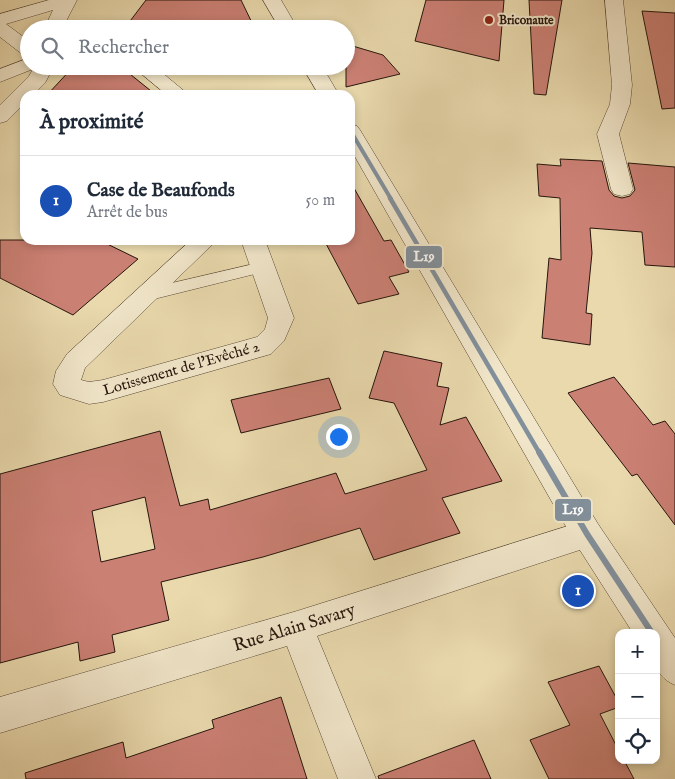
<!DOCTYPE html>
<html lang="fr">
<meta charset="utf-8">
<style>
body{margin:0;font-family:"IM FELL English",serif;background:#f2f2f3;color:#1f2937}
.controls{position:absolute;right:15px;bottom:15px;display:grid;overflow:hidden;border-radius:10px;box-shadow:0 2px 8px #0003}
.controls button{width:45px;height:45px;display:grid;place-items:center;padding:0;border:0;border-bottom:1px solid #e0e1e3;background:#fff;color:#1f2937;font:25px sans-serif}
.you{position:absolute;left:338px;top:436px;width:18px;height:18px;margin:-12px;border:4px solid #fff;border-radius:50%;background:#1a73e8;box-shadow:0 0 0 8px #1a73e833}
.badge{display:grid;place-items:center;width:32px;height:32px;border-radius:50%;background:#111827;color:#fff;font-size:16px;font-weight:700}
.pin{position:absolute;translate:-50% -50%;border:2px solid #fff;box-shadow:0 1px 5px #0006}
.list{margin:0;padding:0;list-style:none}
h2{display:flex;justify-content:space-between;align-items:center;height:65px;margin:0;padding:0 20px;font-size:21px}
h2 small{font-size:16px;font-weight:400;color:#747a83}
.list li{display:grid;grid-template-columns:32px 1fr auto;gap:15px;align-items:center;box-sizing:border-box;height:90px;padding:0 20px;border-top:1px solid #e0e1e3}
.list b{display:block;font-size:19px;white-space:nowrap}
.list p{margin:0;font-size:16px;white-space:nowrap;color:#747a83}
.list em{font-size:16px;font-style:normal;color:#747a83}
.icon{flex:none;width:28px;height:28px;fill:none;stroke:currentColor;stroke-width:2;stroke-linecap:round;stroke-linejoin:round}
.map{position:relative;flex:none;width:675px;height:779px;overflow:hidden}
.search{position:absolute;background:#fff;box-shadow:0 2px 8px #0003;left:20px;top:20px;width:335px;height:55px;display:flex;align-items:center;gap:12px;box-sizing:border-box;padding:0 18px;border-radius:28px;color:#747a83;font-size:19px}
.panel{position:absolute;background:#fff;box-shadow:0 2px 8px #0003;left:20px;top:90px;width:335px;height:155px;border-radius:15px}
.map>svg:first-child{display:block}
.building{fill:#cb8074;stroke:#26150c;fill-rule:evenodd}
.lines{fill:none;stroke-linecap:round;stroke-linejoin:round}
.service-casing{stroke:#574634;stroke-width:1}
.minor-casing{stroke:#574634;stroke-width:1}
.tertiary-casing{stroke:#574634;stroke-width:1}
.service{fill:#f1e6ca;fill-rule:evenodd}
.minor{fill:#f1e6ca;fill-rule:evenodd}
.tertiary{fill:#f1e6ca;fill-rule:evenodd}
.bus-1-far2-casing{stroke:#f1e6ca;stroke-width:6}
.bus-1-far1-casing{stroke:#f1e6ca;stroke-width:8}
.bus-1-casing{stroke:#f1e6ca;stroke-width:10}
.bus-1-far2{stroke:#82909c;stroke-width:4}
.bus-1-far1{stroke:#82909c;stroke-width:4.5}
.bus-1{stroke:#82909c;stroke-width:6}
.poi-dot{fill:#8f2418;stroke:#f1e6ca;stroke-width:2}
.labels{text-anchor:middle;stroke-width:4;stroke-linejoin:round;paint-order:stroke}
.far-poi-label{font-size:12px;font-weight:bold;fill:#26150c;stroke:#f1e6ca;text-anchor:start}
.street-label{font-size:15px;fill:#26150c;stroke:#f1e6ca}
.near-street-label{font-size:18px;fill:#26150c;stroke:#f1e6ca}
.line-badge{stroke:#f1e6ca;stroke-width:2}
.badge-label{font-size:14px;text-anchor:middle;font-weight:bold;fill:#fff}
</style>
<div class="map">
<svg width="675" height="779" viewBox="0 0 675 779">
<rect width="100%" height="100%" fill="#e9d9ad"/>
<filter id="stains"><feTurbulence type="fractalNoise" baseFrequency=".004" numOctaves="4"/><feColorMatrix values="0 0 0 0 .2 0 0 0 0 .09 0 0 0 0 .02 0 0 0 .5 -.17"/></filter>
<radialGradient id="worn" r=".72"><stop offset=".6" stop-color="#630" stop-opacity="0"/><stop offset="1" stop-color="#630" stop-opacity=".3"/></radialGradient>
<!-- building -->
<g class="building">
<polygon points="146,0 241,0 255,29 124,29"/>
<polygon points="426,0 504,0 499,61 415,41"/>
<polygon points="529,0 562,0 546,95 534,94"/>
<polygon points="642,11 675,13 675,108 662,109"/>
<polygon points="346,44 383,55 400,74 346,87"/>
<polygon points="74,66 120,66 156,95 47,95"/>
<polygon points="560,159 602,161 609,190 614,196 622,198 630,196 635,190 628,163 675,167 675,267 645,265 642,232 590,228 592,253 586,313 592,314 590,345 542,338 549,258 561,260 560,198 539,196 537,164 561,166"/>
<polygon points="350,181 384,241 391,240 409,272 389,277 399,294 358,304 324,240 350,240"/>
<polygon points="0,240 99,240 138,259 73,315 0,278"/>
<path d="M384 351 442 363 437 386 449 388 440 425 466 417 502 481 442 498 460 533 374 560 360 528 263 557 161 582 169 620 112 635 115 652 80 661 78 642 0 663V474L160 431 180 506 208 499 210 510 336 473 345 494 427 470 394 403 369 398ZM145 497 155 549 101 562 92 511Z"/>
<polygon points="614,377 653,425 665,421 675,434 675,525 637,474 632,476 568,393"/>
<polygon points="329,378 341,409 241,433 231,400"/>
<polygon points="599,666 619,703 619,707 600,714 619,751 619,760 624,760 634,779 549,779 530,740 570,725 548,682"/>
<polygon points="281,697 307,779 26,779 25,773 123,742 126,758 214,728 212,720"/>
<polygon points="474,740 491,779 379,779 378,776"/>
</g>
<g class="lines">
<defs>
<polygon id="service" points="262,262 267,263 270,267 267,271 146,301 140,299 138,295 140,291 146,289"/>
<g id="minor">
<polygon points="49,0 77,0 62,29 44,29 53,10 6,24 29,41 29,56 22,54 0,37 0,14"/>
<polygon points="605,0 623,0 632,85 630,104 619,134 633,189 630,194 622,196 614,194 611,189 597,134 610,104 612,85"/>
<polygon points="29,58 29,66 54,66 45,83 33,95 25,95 25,103 7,121 0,123 0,105 29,76 33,69 0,82 0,69"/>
<polygon points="132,66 154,66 189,95 167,95"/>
<polygon points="191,240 217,240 85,368 81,380 89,382 103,380 257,337 265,329 268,318 241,240 265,240 294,318 284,341 271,354 103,402 89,404 60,395 53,384 56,371 67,354"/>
<polygon points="587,520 598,524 603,534 598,544 317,636 376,779 338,779 287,646 0,733 0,697 297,611"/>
</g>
<g id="tertiary">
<polygon points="263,0 281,0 298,29 280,29"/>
<polygon points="302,66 322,66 339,95 319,95"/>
<path d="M350 124 357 126 360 130 598 524 675 638V685C650 674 656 656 656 633H633L576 544 350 148Z"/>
</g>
</defs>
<!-- service casing -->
<use href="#service" class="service-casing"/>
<!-- minor casing -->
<use href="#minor" class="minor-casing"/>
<!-- tertiary casing -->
<use href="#tertiary" class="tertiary-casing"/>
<!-- service -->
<use href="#service" class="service"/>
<!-- minor -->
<use href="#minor" class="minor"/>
<!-- tertiary -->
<use href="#tertiary" class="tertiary"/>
<defs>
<polyline id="bus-1-far2" points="350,130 391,199"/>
<polyline id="bus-1-far1" points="390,198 540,454"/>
<polyline id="bus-1" points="539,452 587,534 652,633"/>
</defs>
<!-- bus-1-far2 casing -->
<use href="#bus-1-far2" class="bus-1-far2-casing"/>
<!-- bus-1-far1 casing -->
<use href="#bus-1-far1" class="bus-1-far1-casing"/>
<!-- bus-1 casing -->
<use href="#bus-1" class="bus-1-casing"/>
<!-- bus-1-far2 -->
<use href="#bus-1-far2" class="bus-1-far2"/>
<!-- bus-1-far1 -->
<use href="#bus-1-far1" class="bus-1-far1"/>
<!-- bus-1 -->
<use href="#bus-1" class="bus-1"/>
</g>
<!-- markers -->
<circle class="poi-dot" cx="489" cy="20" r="5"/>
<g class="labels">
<!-- far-poi labels -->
<g class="far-poi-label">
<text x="499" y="24">Briconaute</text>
</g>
<!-- street labels -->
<g class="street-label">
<text transform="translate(181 368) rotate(-16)" y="5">Lotissement de l'Evêché 2</text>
</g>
<!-- near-street labels -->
<g class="near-street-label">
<text transform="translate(294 627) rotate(-17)" y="6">Rue Alain Savary</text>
</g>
</g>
<g class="line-badge">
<rect x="405" y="245" width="38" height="24" rx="5" fill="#82909c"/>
<rect x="554" y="498" width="38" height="24" rx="5" fill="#82909c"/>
</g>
<g class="badge-label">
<text x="424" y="261">L19</text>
<text x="573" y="514">L19</text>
</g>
<rect width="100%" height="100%" filter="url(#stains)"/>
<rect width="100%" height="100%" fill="url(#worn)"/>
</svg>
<div class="controls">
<button>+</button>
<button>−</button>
<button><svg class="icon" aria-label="locate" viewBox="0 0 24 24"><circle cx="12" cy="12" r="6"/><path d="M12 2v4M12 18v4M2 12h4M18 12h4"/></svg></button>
</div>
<div class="you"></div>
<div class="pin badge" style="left:578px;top:591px;background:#1a4fb4">1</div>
<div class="search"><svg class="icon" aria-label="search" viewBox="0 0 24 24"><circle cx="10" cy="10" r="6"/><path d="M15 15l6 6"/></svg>Rechercher</div>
<section class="panel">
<h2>À proximité<small></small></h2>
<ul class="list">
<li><span class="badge" style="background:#1a4fb4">1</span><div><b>Case de Beaufonds</b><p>Arrêt de bus</p></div><em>50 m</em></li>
</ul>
</section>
</div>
